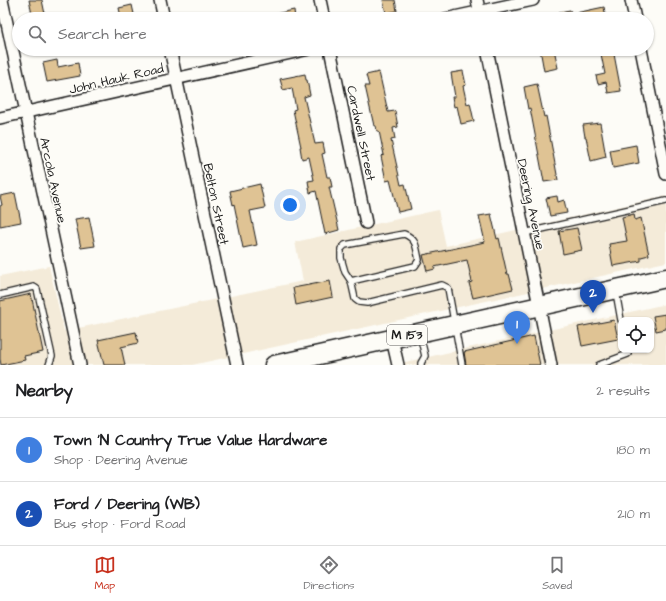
<!DOCTYPE html>
<meta charset="utf-8">
<style>
body{margin:0;font-family:"Architects Daughter",sans-serif;background:#f6f6f6;color:#202124}
.controls{position:absolute;right:12px;bottom:12px;display:grid;overflow:hidden;border-radius:8px;box-shadow:0 1px 3px #0004}
.controls button{width:36px;height:36px;display:grid;place-items:center;padding:0;border:0;border-bottom:1px solid #e0e0e0;background:#fff;color:#202124;font:20px sans-serif}
.you{position:absolute;left:290px;top:205px;width:14px;height:14px;margin:-10px;border:3px solid #fff;border-radius:50%;background:#1a73e8;box-shadow:0 0 0 6px #1a73e833}
.badge{display:grid;place-items:center;width:26px;height:26px;border-radius:50%;background:#c8321e;color:#fff;font-size:13px;font-weight:700}
.pin{position:absolute;translate:-50% -33px;filter:drop-shadow(0 1px 2px #0008)}
.pin::after{content:'';position:absolute;top:21px;width:14px;height:12px;background:inherit;clip-path:polygon(0 0,100% 0,50% 100%)}
.list{margin:0;padding:0;list-style:none}
h2{display:flex;justify-content:space-between;align-items:center;height:52px;margin:0;padding:0 16px;font-size:17px}
h2 small{font-size:13px;font-weight:400;color:#757577}
.list li{display:grid;grid-template-columns:26px 1fr auto;gap:12px;align-items:center;box-sizing:border-box;height:64px;padding:0 16px;border-top:1px solid #e0e0e0}
.list b{display:block;font-size:15px;white-space:nowrap}
.list p{margin:0;font-size:13px;white-space:nowrap;color:#757577}
.list em{font-size:13px;font-style:normal;color:#757577}
.icon{flex:none;width:22px;height:22px;fill:none;stroke:currentColor;stroke-width:2;stroke-linecap:round;stroke-linejoin:round}
.map{position:relative;flex:none;width:666px;height:365px;overflow:hidden}
.search{position:absolute;background:#fff;box-shadow:0 1px 3px #0004;left:12px;right:12px;top:12px;height:44px;display:flex;align-items:center;gap:10px;box-sizing:border-box;padding:0 14px;border-radius:22px;color:#757577;font-size:15px}
.sheet{height:180px;background:#fff}
nav{display:flex;justify-content:space-around;align-items:center;box-sizing:border-box;height:56px;border-top:1px solid #e0e0e0;background:#fff;font-size:11px;color:#757577}
nav a{display:grid;justify-items:center;gap:2px}
nav .on{color:#c8321e}
.map>svg:first-child{display:block}
.built{fill:#f4ebd9;fill-rule:evenodd}
.building{fill:#dfc394;stroke:#1c1c1c}
.lines{fill:none;stroke-linecap:round;stroke-linejoin:round}
.lane-casing{stroke:#1c1c1c;stroke-width:8}
.street-casing{stroke:#1c1c1c;stroke-width:14}
.primary-casing{stroke:#1c1c1c;stroke-width:21}
.lane{stroke:#fdfcf7;stroke-width:5.5}
.street{stroke:#fdfcf7;stroke-width:11}
.primary{stroke:#fdfcf7;stroke-width:18}
.labels{text-anchor:middle;stroke-width:3.5;stroke-linejoin:round;paint-order:stroke}
.shield{fill:#fdfcf7;stroke:#605f5e;stroke-width:1}
.shield-label{font-size:12px;font-weight:bold;fill:#1c1c1c}
.street-label{font-size:13px;fill:#1c1c1c;stroke:#fdfcf7}
</style>
<div class="map">
<svg width="666" height="365" viewBox="0 0 666 365">
<rect width="100%" height="100%" fill="#fdfcf7"/>
<filter id="ink" filterUnits="userSpaceOnUse"><feTurbulence type="fractalNoise" baseFrequency=".025" numOctaves="2"/><feDisplacementMap in="SourceGraphic" scale="8" xChannelSelector="R" yChannelSelector="G"/><feConvolveMatrix kernelMatrix="1 2 1 2 8 2 1 2 1" color-interpolation-filters="sRGB"/></filter>
<g filter="url(#ink)">
<!-- built -->
<g class="built">
<polygon points="666,196 666,262 192,365 0,365 0,276 49,266 64,331 303,281 295,242 438,210 446,246"/>
<path d="M666 304V365H392ZM621 320H651V350H621Z"/>
</g>
<!-- building -->
<g class="building">
<polygon points="29,0 42,0 46,19 33,19"/>
<polygon points="383,0 395,0 397,11 386,13"/>
<polygon points="132,5 134,14 121,17 119,8"/>
<polygon points="604,7 606,18 602,19 561,19 559,12 570,10 571,14"/>
<polygon points="294,10 295,19 270,19 270,15"/>
<polygon points="540,49 554,49 558,68 544,71"/>
<polygon points="600,49 613,49 621,91 608,93 606,82 598,84 596,76 605,74"/>
<polygon points="57,60 58,67 78,63 80,76 47,82 43,63"/>
<polygon points="463,71 466,85 463,86 467,104 470,103 474,121 461,124 457,106 454,107 452,97 455,97 451,73"/>
<polygon points="379,72 388,112 395,111 398,127 393,128 395,139 391,140 401,185 405,184 411,209 398,212 390,180 386,181 381,156 384,155 379,131 377,131 376,126 374,126 365,86 369,86 366,75"/>
<polygon points="305,74 306,80 307,80 310,95 304,97 315,144 323,143 325,153 322,154 327,177 330,177 332,187 329,187 339,230 325,234 316,191 310,193 308,181 314,180 309,157 302,159 300,147 301,147 293,110 296,109 292,88 283,90 280,79"/>
<polygon points="537,84 544,117 546,116 558,180 544,182 530,108 528,109 524,87"/>
<polygon points="600,123 606,157 591,161 586,137 585,137 583,125"/>
<polygon points="636,145 639,163 613,168 610,150"/>
<polygon points="260,184 265,208 250,211 257,245 243,248 234,204 233,205 230,191"/>
<polygon points="15,193 21,222 0,226 0,206 2,205 0,196"/>
<polygon points="557,196 558,202 564,200 567,213 550,216 546,198"/>
<polygon points="491,214 497,239 499,238 507,274 509,274 513,289 473,298 469,283 472,282 467,260 434,267 435,269 427,271 423,255 485,242 479,216"/>
<polygon points="634,214 635,220 641,218 649,255 641,257 641,261 613,266 609,244 627,241 622,217"/>
<polygon points="89,217 95,246 81,248 75,219"/>
<polygon points="577,228 582,250 563,254 559,231"/>
<polygon points="330,281 333,297 296,305 293,288"/>
<polygon points="31,294 43,352 24,356 25,360 1,365 0,359 0,301"/>
<polygon points="666,314 666,329 656,331 653,316"/>
<polygon points="614,320 618,339 582,346 578,327"/>
<polygon points="136,332 138,343 121,347 125,365 104,365 98,340"/>
<polygon points="534,336 540,365 466,365 464,352"/>
</g>
<g class="lines">
<defs>
<g id="lane">
<polyline points="524,233 666,201"/>
<path d="M351 281 415 266 419 260C416 247 417 239 404 234L345 245 341 249V258L345 272 351 281 355 299 359 302 367 303 442 285 448 288 462 365"/>
<polyline points="616,292 621,320"/>
<polyline points="0,295 34,287 37,289 52,356 49,365"/>
<polyline points="420,335 425,356 421,363 421,365"/>
<polyline points="599,365 628,354 627,350"/>
</g>
<g id="street">
<polyline points="2,0 80,365"/>
<polyline points="160,0 164,19"/>
<polyline points="320,0 324,19"/>
<polyline points="477,0 481,19"/>
<polyline points="631,0 635,19"/>
<polyline points="445,19 533,0"/>
<polyline points="170,49 237,365"/>
<polyline points="330,49 366,223"/>
<polyline points="487,49 551,365"/>
<polyline points="641,49 666,174"/>
<polyline points="0,118 309,49"/>
<polyline points="392,339 398,365"/>
</g>
<polyline id="primary" points="274,365 666,278"/>
</defs>
<!-- lane casing -->
<use href="#lane" class="lane-casing"/>
<!-- street casing -->
<use href="#street" class="street-casing"/>
<!-- primary casing -->
<use href="#primary" class="primary-casing"/>
<!-- lane -->
<use href="#lane" class="lane"/>
<!-- street -->
<use href="#street" class="street"/>
<!-- primary -->
<use href="#primary" class="primary"/>
</g>
</g>
<g class="labels">
<!-- shield labels -->
<rect class="shield" x="387" y="325" width="40" height="20" rx="3"/>
<g class="shield-label">
<text x="407" y="339">M 153</text>
</g>
<!-- street labels -->
<g class="street-label">
<text transform="translate(116 78) rotate(-13)" y="5">John Hauk Road</text>
<text transform="translate(362 133) rotate(78)" y="5">Cardwell Street</text>
<text transform="translate(54 180) rotate(78)" y="5">Arcola Avenue</text>
<text transform="translate(217 204) rotate(78)" y="5">Belton Street</text>
<text transform="translate(532 204) rotate(78)" y="5">Deering Avenue</text>
</g>
</g>
</svg>
<div class="controls">
<button><svg class="icon" aria-label="locate" viewBox="0 0 24 24"><circle cx="12" cy="12" r="6"/><path d="M12 2v4M12 18v4M2 12h4M18 12h4"/></svg></button>
</div>
<div class="you"></div>
<div class="pin badge" style="left:517px;top:344px;background:#3f7fe0">1</div>
<div class="pin badge" style="left:593px;top:313px;background:#1a4fb4">2</div>
<div class="search"><svg class="icon" aria-label="search" viewBox="0 0 24 24"><circle cx="10" cy="10" r="6"/><path d="M15 15l6 6"/></svg>Search here</div>
</div>
<section class="sheet">
<h2>Nearby<small>2 results</small></h2>
<ul class="list">
<li><span class="badge" style="background:#3f7fe0">1</span><div><b>Town 'N Country True Value Hardware</b><p>Shop · Deering Avenue</p></div><em>180 m</em></li>
<li><span class="badge" style="background:#1a4fb4">2</span><div><b>Ford / Deering (WB)</b><p>Bus stop · Ford Road</p></div><em>210 m</em></li>
</ul>
</section>
<nav>
<a class="on"><svg class="icon" aria-label="map" viewBox="0 0 24 24"><path d="M3 6l6-2 6 2 6-2v14l-6 2-6-2-6 2zM9 4v14M15 6v14"/></svg>Map</a>
<a><svg class="icon" aria-label="directions" viewBox="0 0 24 24"><path d="M12 3l9 9-9 9-9-9zM9 14v-3h6M13 9l2 2-2 2"/></svg>Directions</a>
<a><svg class="icon" aria-label="saved" viewBox="0 0 24 24"><path d="M7 4h10v16l-5-4-5 4z"/></svg>Saved</a>
</nav>
